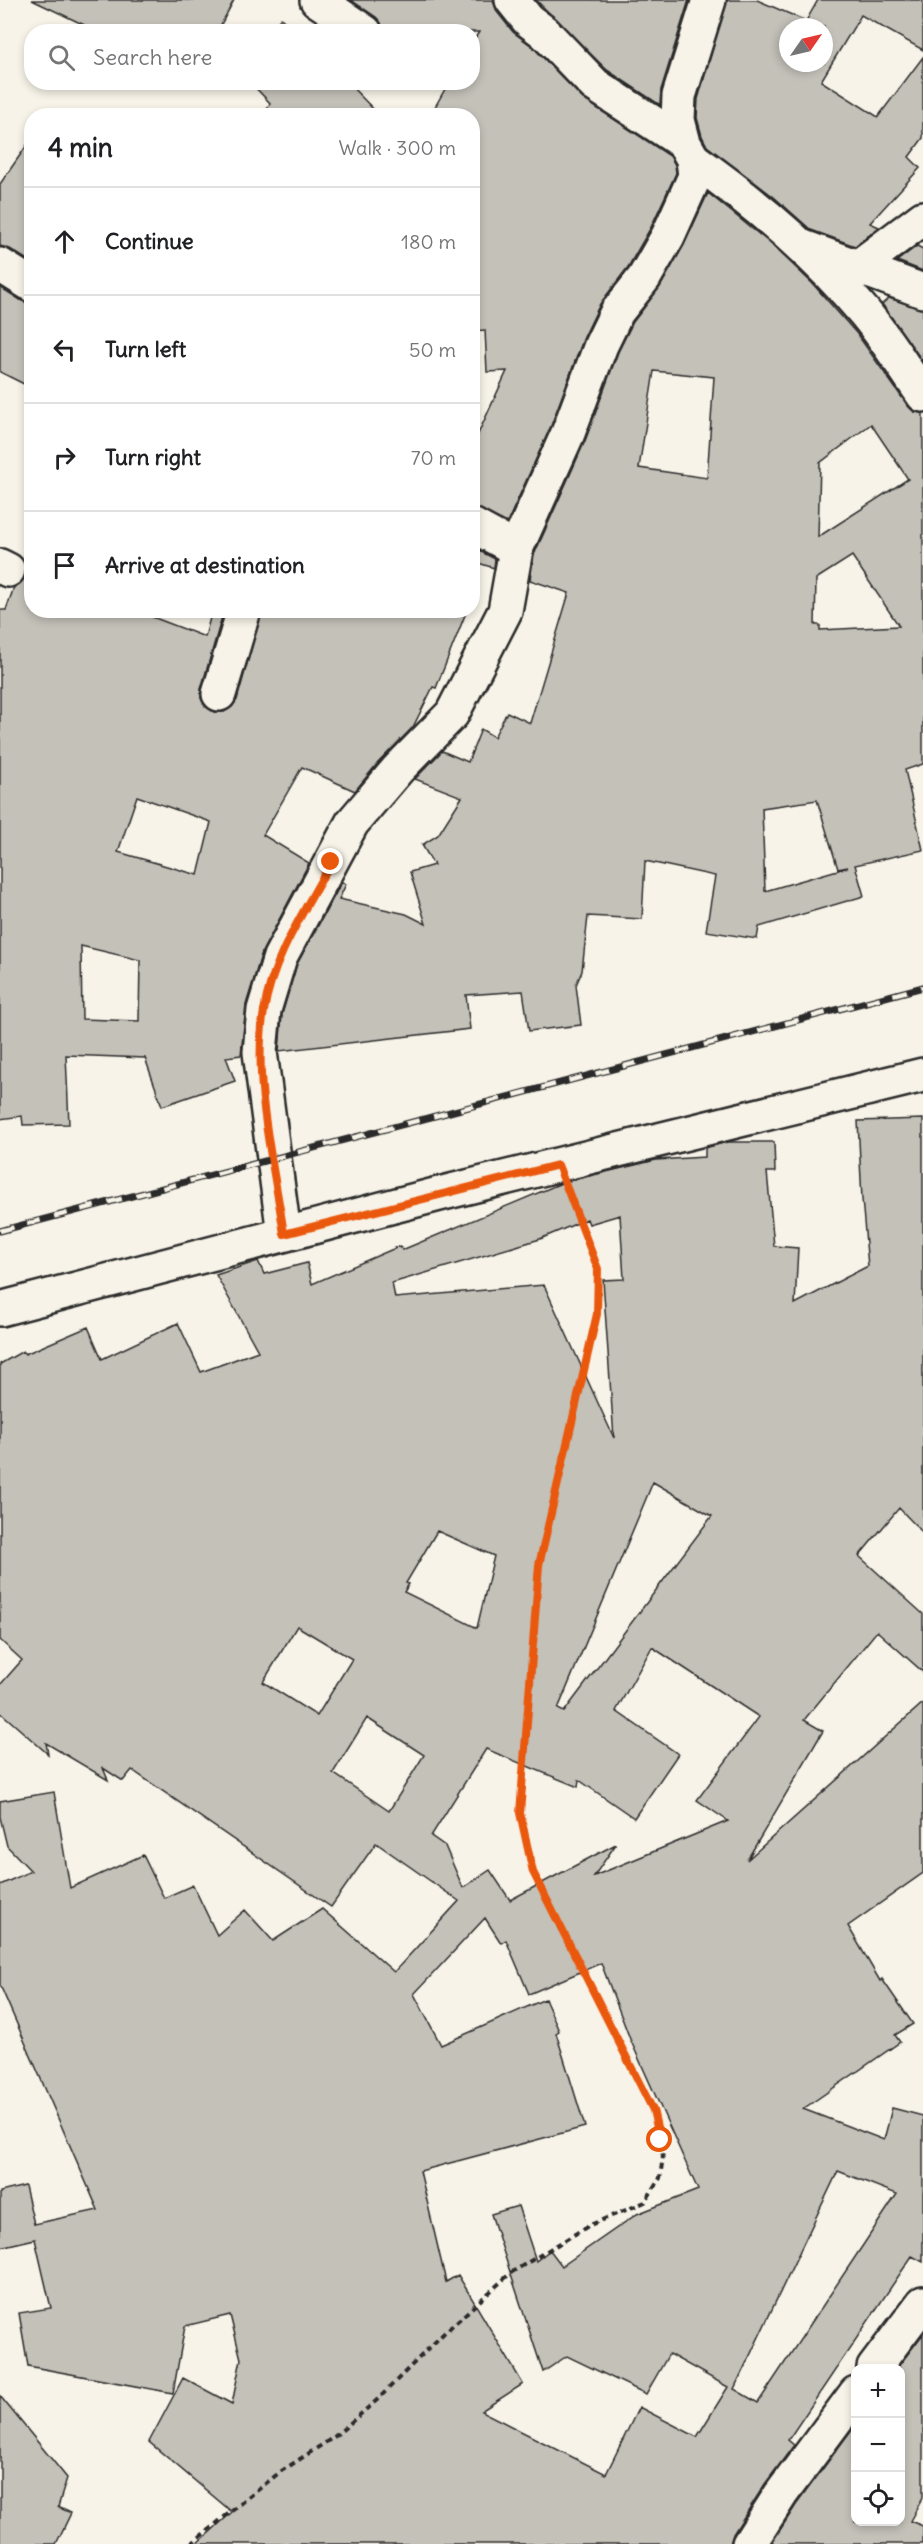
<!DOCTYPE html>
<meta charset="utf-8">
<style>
body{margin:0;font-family:Delius,sans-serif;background:#f6f6f6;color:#202124}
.controls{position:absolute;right:18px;bottom:18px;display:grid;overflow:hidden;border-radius:12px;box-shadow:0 3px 9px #0003}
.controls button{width:54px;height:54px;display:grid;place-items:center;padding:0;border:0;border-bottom:2px solid #e0e0e0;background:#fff;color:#202124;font:30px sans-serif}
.compass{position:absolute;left:779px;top:18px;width:54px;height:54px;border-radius:50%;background:#fff;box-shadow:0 3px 9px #0003;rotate:56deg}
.stop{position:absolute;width:18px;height:18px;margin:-14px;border:4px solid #ea580c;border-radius:50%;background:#fff}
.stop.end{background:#ea580c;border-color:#fff;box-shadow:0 2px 6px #0008}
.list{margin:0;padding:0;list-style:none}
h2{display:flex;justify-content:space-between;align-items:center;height:78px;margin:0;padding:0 24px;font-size:26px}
h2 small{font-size:20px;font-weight:400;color:#757577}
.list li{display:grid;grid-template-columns:39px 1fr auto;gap:18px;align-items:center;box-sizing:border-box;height:108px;padding:0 24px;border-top:2px solid #e0e0e0}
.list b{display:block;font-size:22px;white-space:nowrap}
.list em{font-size:20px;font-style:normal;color:#757577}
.icon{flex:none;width:33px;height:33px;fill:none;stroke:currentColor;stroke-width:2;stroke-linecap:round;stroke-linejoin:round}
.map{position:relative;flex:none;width:923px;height:2544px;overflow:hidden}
.search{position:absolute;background:#fff;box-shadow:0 3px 9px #0003;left:24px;top:24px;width:456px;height:66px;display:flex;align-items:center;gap:15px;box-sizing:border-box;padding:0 21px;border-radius:24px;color:#757577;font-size:22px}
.panel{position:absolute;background:#fff;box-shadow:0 3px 9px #0003;left:24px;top:108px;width:456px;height:510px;border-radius:24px}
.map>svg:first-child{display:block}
.building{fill:#c4c1b9;stroke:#2b2b2b;stroke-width:1.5;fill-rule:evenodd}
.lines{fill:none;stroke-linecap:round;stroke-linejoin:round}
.minor-casing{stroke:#2b2b2b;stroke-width:38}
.path{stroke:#2b2b2b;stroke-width:4;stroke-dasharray:6 4.5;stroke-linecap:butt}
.minor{stroke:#f7f3e8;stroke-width:33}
.rail-casing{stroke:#2b2b2b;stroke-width:7}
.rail{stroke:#f7f3e8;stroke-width:4.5;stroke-dasharray:14;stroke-linecap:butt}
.route{stroke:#ea580c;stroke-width:8}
</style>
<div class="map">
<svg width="923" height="2544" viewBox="0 0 923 2544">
<rect width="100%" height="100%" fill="#f7f3e8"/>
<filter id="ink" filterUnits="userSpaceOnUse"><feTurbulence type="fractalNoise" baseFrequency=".0167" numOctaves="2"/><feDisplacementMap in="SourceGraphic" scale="12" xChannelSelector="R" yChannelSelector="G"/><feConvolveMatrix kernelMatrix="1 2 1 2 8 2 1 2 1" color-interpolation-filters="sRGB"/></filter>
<g filter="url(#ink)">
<!-- building -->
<g class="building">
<polygon points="32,0 234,0 217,32 99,32"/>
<polygon points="351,0 493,0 497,12 513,32 532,46 582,98 670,156 675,165 676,173 651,227 628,267 600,304 584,337 551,426 507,523 472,506 472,447 507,371 487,372 485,330 472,331 472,116 430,116 449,82 472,82 472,43 479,32 383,32 381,23 376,17"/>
<polygon points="536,0 689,0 661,90 660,105 607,70"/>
<path d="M727 0H757L806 21 818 0H923V50L861 15 821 81 878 117 923 57V138L909 157 920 168 870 223 879 227 855 246 811 230 774 197 707 146 702 136 697 118 698 99ZM788 27H824V63H788Z"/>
<polygon points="281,18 295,32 268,32"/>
<polygon points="250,82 347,82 380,116 264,116 270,103"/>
<polygon points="32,138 32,263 10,249 0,246 0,184"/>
<path d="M708 193 771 244 812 283 857 334 908 406 914 412 923 413V764L905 770 923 850 855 865 864 896 759 927 757 939 706 931 715 876 645 861 642 919 588 916 582 971 576 985 581 1025 529 1031 523 991 466 995 470 1029 279 1051 282 1014 297 964 342 882 346 884 339 899 406 914 426 924 410 872 434 865 422 845 438 835 462 797 415 779 442 751 468 762 481 729 494 737 507 712 530 723 569 593 530 580 534 555 585 441 618 352 633 322 660 287 684 245ZM654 371 714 377 707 478 639 468ZM871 424 908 479 818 537 820 463ZM852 556 899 626 820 630V625H815L816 579ZM817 800 838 869 848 867 765 891 762 808Z"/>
<polygon points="917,246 923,249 923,271 897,261"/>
<polygon points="0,287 22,301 32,304 32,388 0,372"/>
<polygon points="889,298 923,309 923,362 882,304"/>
<polygon points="472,547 495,559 494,568 472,561"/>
<path d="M28 550 32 551V610H134L205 637 212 610H224L201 689V698L205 706 214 712H224L232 707 237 700 262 610H467L436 688 433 687 413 727 377 764 355 791 302 767 263 835 309 863 262 952 246 1005 241 1055 226 1057 235 1081 162 1106 145 1058 66 1055 69 1124 23 1125 22 1116 0 1119V610H6L14 587 25 578 27 568 24 560ZM137 796 211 822 198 875 118 852ZM81 946 140 960 139 1021 82 1019Z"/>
<path d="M923 1119V1533L899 1508 859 1556 923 1614V1672L877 1631 804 1720 823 1731 747 1860 923 1703V1873L848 1926 880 1981 882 1979 913 2024 895 2035 900 2042 803 2109 884 2140 892 2108 923 2116V2262L912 2256 788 2440 794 2445 765 2484 733 2534 730 2544H197L232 2512 149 2442 183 2378 232 2404 241 2359 230 2315 185 2326 173 2393 28 2366 19 2313 51 2308 35 2239 0 2247V2192L25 2186 34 2224 98 2210 0 1985V1885L31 1871 7 1846 0 1817V1801L54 1792 70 1888 143 1855 164 1898 193 1885 217 1935 245 1910 273 1941 322 1909 394 1972 459 1901 376 1843 331 1907 132 1770 123 1781 103 1768 108 1780 46 1743 48 1754 0 1712V1685L22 1660 0 1640V1364L23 1351 25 1354 88 1327 102 1359 178 1323 201 1372 258 1351 216 1275 258 1261 264 1274 307 1263 312 1284 400 1246 402 1250 564 1182 656 1160 705 1157V1148L727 1142H774L775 1172H767L774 1246 798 1248 795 1304 868 1266 862 1199 858 1121ZM620 1215 624 1279 603 1280 614 1438 544 1285 395 1298 392 1283 540 1239 587 1219 589 1224ZM653 1482 712 1516 564 1712 558 1709ZM437 1531 494 1556 477 1628 404 1592 409 1584 406 1583ZM297 1626 352 1659 317 1716 263 1682ZM652 1647 759 1717 697 1800 728 1821 594 1876 616 1844 510 1900 490 1870 463 1888 445 1846 431 1836 486 1749 578 1787 579 1780 634 1818 678 1754 616 1711ZM367 1718 424 1755 389 1811 333 1773ZM485 1918 501 1943 506 1940 529 1994 601 1963 630 2039 698 2190 637 2214 562 2266 550 2250 536 2261 518 2206 491 2214 543 2372 567 2356 646 2394 669 2354 728 2387 697 2437 639 2407 606 2474 481 2411 523 2384 458 2275 446 2282 420 2171 585 2127 556 2033 559 2031 545 1999 441 2045 414 1994ZM838 2171 897 2194 758 2403 734 2389Z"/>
<polygon points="923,2334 923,2497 910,2521 923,2526 923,2544 771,2544 796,2505 855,2425 855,2522 900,2522 900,2368 897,2368"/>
<polygon points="0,2396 67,2478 58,2507 71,2513 56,2544 0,2544"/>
</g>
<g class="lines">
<defs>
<g id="minor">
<polyline points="317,0 365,32"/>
<polyline points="512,0 528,20 544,32 595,85 684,143"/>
<path d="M693 159C755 203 815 254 864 312 886 338 904 368 923 395"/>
<polyline points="806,248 923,291"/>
<polyline points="0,265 32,285"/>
<polyline points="859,266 923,218"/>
<polyline points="472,525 516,549"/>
<polyline points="0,566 8,570"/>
<polyline points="219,694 244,610"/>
<polyline points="284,1234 260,1052 264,1010 280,957 352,823 398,769 452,714 505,611 516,549 568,433 601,345 617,312 644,278 668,236 695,176 693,159 684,143 678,120 679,96 709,0"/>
<polyline points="0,1309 439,1194 923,1075"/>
<polyline points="874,2368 923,2303"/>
<polyline points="749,2544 781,2494 856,2393"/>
</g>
</defs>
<!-- minor casing -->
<use href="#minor" class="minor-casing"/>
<!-- path -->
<polyline class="path" points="191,2544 280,2472 334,2437 377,2400 445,2332 512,2272 590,2225 645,2202 660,2178 663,2156 653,2110 533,1872 521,1813 539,1565 597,1314 598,1269 570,1196"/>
<!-- minor -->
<use href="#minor" class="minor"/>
<defs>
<polyline id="rail" points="0,1231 923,987"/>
</defs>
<!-- rail casing -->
<use href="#rail" class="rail-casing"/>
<!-- rail -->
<use href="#rail" class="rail"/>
</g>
</g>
<g class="lines" filter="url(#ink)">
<!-- route -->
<path class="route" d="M331 862C306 909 272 958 264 1011 252 1080 274 1166 284 1234L558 1165 598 1269 597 1314 539 1565 520 1813 533 1872 653 2110 660 2140"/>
</g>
</svg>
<div class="controls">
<button>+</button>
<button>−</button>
<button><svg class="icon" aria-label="locate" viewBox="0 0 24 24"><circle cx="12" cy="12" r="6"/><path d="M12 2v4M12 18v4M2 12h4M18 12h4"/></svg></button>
</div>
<svg class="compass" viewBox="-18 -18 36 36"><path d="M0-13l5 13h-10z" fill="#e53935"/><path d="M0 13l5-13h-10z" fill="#757577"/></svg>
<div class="stop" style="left:660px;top:2140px"></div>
<div class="stop end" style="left:331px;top:862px"></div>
<div class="search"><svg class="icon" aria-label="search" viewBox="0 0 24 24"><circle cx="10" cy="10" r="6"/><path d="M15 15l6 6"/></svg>Search here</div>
<section class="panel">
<h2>4 min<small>Walk · 300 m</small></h2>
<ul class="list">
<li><svg class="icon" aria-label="ahead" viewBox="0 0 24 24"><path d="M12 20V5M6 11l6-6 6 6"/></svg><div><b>Continue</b></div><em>180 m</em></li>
<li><svg class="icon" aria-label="left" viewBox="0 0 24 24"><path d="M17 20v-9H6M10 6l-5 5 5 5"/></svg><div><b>Turn left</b></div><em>50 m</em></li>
<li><svg class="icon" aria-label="right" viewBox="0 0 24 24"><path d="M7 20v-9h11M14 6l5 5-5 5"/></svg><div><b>Turn right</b></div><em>70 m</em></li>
<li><svg class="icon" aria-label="arrive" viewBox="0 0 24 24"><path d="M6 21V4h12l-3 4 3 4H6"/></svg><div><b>Arrive at destination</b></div></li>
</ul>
</section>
</div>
